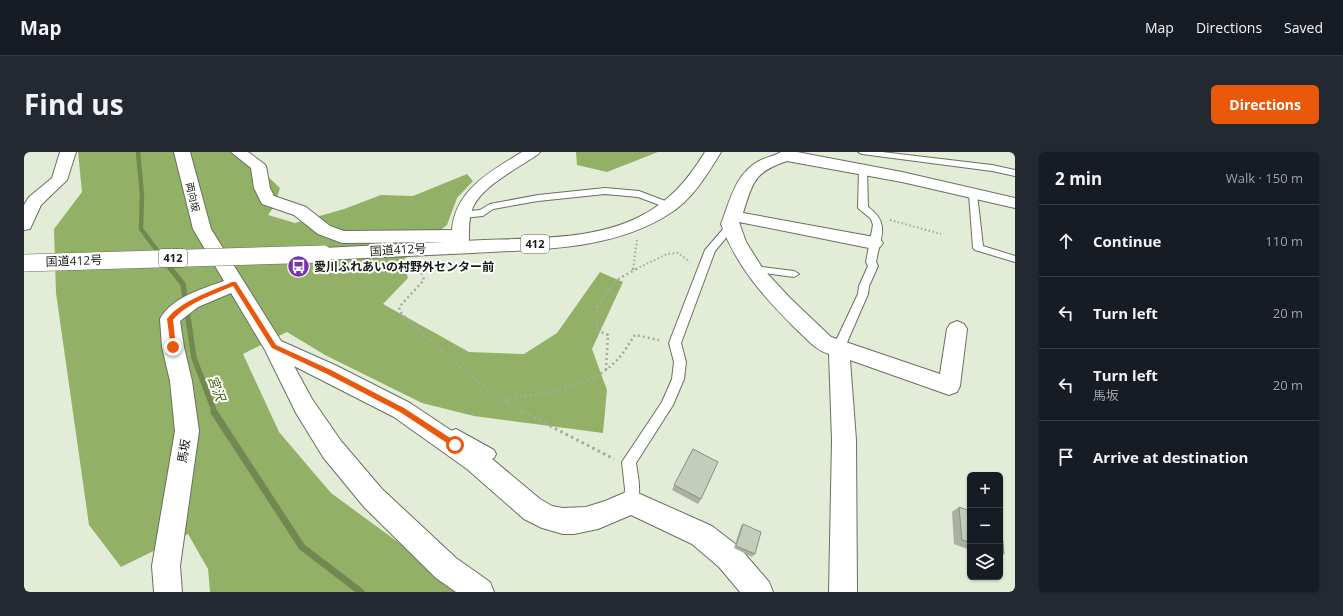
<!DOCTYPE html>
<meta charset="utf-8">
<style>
body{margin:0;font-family:"Open Sans","Noto Sans JP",sans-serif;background:#242831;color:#f1f3f6}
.controls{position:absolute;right:12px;bottom:12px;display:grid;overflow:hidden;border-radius:6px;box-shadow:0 1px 3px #0004}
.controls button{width:36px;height:36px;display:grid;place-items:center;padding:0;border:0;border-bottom:1px solid #363941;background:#171b24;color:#f1f3f6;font:20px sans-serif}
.stop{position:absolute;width:12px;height:12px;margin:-9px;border:3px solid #ea580c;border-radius:50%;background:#fff}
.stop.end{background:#ea580c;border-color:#fff;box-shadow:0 1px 4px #0008}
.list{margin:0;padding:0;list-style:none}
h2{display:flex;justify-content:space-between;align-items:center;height:52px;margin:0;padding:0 16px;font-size:17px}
h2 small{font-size:13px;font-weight:400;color:#9ea1a6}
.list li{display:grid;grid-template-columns:26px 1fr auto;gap:12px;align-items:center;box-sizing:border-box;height:72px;padding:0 16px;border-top:1px solid #363941}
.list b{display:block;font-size:15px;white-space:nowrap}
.list p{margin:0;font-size:13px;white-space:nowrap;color:#9ea1a6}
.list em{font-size:13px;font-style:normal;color:#9ea1a6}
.icon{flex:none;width:22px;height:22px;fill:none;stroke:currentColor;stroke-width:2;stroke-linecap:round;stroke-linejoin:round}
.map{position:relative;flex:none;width:991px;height:440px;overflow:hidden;border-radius:6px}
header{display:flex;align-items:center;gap:24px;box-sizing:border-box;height:56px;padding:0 20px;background:#171b24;border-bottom:1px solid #363941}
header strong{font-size:19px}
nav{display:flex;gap:22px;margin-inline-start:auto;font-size:14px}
.intro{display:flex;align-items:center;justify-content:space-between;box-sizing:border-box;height:96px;padding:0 24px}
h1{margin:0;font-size:28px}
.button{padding:10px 18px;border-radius:6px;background:#ea580c;color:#fff;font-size:14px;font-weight:700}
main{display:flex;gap:24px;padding:0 24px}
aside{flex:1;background:#171b24;border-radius:6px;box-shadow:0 1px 3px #0004}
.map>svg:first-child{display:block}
.forest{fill:#93b166}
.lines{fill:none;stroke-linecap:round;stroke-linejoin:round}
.stream-far2{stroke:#728851;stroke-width:4.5}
.stream-far1{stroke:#728851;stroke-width:5.5}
.stream{stroke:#728851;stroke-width:7}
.service-casing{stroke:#6a715f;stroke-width:2}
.minor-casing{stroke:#6a715f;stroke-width:2}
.tertiary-casing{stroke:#6a715f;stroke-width:2}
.trunk-casing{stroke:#6a715f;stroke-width:2}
.path-far2{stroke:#a4ab9a;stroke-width:2;stroke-dasharray:1.5 2.5;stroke-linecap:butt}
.path-far1{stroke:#a4ab9a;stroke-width:2.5;stroke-dasharray:2 3;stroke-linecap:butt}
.path{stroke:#a4ab9a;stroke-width:3;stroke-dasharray:2.5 3.5;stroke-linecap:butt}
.service{fill:#fff;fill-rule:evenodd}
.minor{fill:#fff;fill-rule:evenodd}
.tertiary{fill:#fff;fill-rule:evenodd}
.trunk{fill:#fff;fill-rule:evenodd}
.trunk-bridge-casing{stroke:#6a715f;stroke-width:18;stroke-linecap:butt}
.trunk-bridge{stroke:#fff;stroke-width:17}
.wall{fill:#a9b09f}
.building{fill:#c4cdb9;stroke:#899082}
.route{fill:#ea580c}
.labels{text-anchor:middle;stroke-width:4;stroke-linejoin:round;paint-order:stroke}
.far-street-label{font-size:10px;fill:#191c15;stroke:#fff}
.shield{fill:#fff;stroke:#5e605b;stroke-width:1}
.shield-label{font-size:11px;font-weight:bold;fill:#191c15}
.street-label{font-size:12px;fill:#191c15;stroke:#fff}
.poi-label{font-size:12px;font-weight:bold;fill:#191c15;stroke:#fff;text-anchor:start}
.water-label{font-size:13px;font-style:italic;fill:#445e09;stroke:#fff}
</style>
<header>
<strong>Map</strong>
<nav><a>Map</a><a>Directions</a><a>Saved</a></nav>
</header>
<div class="intro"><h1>Find us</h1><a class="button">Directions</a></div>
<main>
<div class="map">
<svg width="991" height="440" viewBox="0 0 991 440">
<rect width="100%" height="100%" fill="#e3ecd7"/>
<!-- forest -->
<g class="forest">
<polygon points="54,0 218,0 256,36 251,53 244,63 271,71 320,57 357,43 389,44 443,22 449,29 433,46 423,73 378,109 384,126 359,152 445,200 500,202 533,181 576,120 599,130 568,197 583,238 579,281 450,264 398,251 301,203 263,180 219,202 255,280 307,341 442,440 186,440 184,417 164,382 97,415 65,373 32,141 30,77 58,40"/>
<polygon points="552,0 634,0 583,20 553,13"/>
</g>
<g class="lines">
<!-- stream-far2 -->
<polyline class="stream-far2" points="114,0 118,43 117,77 147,117"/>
<!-- stream-far1 -->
<polyline class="stream-far1" points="146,116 159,132 170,206 191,261"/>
<!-- stream -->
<polyline class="stream" points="190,260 278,395 337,440"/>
<defs>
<g id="service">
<polygon points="834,0 858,0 968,13 991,18 991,24 968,19 838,2"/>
<path d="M839 14 843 17 844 55C867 71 856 86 852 110L854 114 845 134 844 142 821 195 819 198 815 199 811 198 809 195 834 142 835 134 844 114 842 110 849 73 847 67 834 56 835 17Z"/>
<polygon points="581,36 615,39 649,52 651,54 646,57 614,45 581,42 514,49 469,57 459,64 438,66 433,63 438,60 456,58 466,52 514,43"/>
<polygon points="949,39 953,42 959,94 991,104 991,110 951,98 949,96 945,42"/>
<path d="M707 75 712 78 710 80 706 81 691 99 657 191 662 210 660 227 649 253 612 311C614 325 618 341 612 355L607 357 602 355 600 350 601 337 598 310 638 250 648 227 650 210 645 191 681 98 700 76Z"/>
<polygon points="730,114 770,119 775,122 770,125 726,119 725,117 726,115"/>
<polygon points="432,277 470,298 472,302 470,306 465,308 460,306 427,287 425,283 427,279"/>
</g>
<g id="minor">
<polygon points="36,0 52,0 43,28 17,53 6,77 0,78 0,53 5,45 28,26"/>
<path d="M150 0H166L187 77 257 189 313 214 386 251 461 301 516 347 528 354 539 356 562 355 581 349 607 338 688 374 715 395 745 430 749 440H716L695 415 668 392 607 363 574 377 550 382H539L518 376 500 367 443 317 370 265 270 214 288 247 317 289 358 337 432 406 466 430 470 440H432L412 426 340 355 299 305 272 261 241 198 207 141 174 155 156 169 160 195 168 229 175 279 156 414 158 440H130L128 414 151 279 146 229 138 195 136 167C148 145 178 137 200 129L169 77Z"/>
<polygon points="207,0 224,0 239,11 242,14 246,36 250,44 282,55 306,74 320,79 436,78 442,80 445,84 442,88 436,90 318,91 294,82 270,63 238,52 230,36 227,16"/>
<path d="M757 0H773L878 20 991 46V56L878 30 763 9C730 20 729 30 719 61L850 85 856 87 859 91 856 95 850 97 715 70 722 90 739 117 766 146 807 185 916 222 923 177 926 172 933 169 940 172 943 177 936 234 933 240 925 243 826 208 832 288 833 440H805L808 288 805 202C791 198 782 186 771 176 740 145 712 114 697 72 706 49 711 22 735 9 742 5 751 4 757 0Z"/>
</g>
<path id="tertiary" d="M498 0H516L513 3C494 16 458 34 449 55 444 68 445 82 445 95L442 99 436 101 430 99C426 93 427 85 428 78 431 38 467 19 498 0Z"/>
<path id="trunk" d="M681 0H697C683 23 668 48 645 62 587 99 514 97 448 101 398 103 349 106 299 108L293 106 290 102 293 98 299 96C353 93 406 91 460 88 511 86 569 88 615 65 645 50 664 28 681 0Z"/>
</defs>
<!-- service casing -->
<use href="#service" class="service-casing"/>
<!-- minor casing -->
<use href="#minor" class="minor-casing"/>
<!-- tertiary casing -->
<use href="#tertiary" class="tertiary-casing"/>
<!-- trunk casing -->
<use href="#trunk" class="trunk-casing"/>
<!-- path-far2 -->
<g class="path-far2">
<polyline points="866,68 917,82"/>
<polyline points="395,113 396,117"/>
<polyline points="609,117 613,88"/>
<polyline points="612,117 643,102 654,101 666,110"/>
</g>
<!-- path-far1 -->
<g class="path-far1">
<path d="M396 116 400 128 375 155 376 160C417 198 451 233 501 261"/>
<polyline points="609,118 609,116"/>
<polyline points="582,218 584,183 573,178 573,155 591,129 614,116"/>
<path d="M482 249 485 246C524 241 564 238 593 208 600 201 605 191 611 183L635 188"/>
</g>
<!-- path -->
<polyline class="path" points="499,260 590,307"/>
<!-- service -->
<use href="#service" class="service"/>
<!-- minor -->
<use href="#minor" class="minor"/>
<!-- tertiary -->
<use href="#tertiary" class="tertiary"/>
<!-- trunk -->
<use href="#trunk" class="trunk"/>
<defs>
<polyline id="trunk-bridge" points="0,111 299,102"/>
</defs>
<!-- trunk-bridge casing -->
<use href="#trunk-bridge" class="trunk-bridge-casing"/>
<!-- trunk-bridge -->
<use href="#trunk-bridge" class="trunk-bridge"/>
</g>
<!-- wall -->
<g class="wall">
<polygon points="669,297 677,347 674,352 648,338"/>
<polygon points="935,355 946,359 946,398 930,392 928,360"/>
<polygon points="976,369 980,402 976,404"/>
<polygon points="719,372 731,402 728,405 710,396 717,374"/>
</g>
<!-- building -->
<g class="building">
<polygon points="669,297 694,310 677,347 650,333"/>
<polygon points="935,355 946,359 946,390 938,388"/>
<polygon points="976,369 977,369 980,402 976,401"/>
<polygon points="719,372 737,380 731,402 712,394"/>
</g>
<!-- route -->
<path class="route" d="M208 130H212L252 193 307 218 380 256 434 291V295H429L376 260 303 222 248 196 209 134C189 143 163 151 149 168L152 195 151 197H147L143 167C156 149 188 139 208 130Z"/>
<!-- icons -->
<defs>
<symbol id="bus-disc" viewBox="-11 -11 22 22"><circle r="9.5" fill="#7635aa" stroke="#fff"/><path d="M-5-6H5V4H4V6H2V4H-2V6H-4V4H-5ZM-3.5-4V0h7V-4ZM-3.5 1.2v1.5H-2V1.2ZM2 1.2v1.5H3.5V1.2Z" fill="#fff"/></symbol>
</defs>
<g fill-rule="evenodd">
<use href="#bus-disc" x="262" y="102" width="25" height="25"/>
</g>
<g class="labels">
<!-- far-street labels -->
<g class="far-street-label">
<text transform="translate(169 45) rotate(77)" y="4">両向坂</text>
</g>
<!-- shield labels -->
<g class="shield">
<rect x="497" y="83" width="28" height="18" rx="3"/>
<rect x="135" y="97" width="28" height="18" rx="3"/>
</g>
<g class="shield-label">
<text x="511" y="96">412</text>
<text x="149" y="110">412</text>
</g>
<!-- street labels -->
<g class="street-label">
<text transform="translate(374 98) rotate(-3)" y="4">国道412号</text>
<text transform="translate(50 109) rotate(-2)" y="4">国道412号</text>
<text transform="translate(160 299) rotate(-81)" y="4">馬坂</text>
</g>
<!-- poi labels -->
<g class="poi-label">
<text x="290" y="119">愛川ふれあいの村野外センター前</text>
</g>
<!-- water labels -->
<g class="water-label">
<text transform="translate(193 236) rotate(70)" y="5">宮沢</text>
</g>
</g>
</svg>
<div class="controls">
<button>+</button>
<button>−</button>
<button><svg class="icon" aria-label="layers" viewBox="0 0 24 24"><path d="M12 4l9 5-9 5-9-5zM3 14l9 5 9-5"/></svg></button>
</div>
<div class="stop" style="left:431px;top:293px"></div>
<div class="stop end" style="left:149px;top:195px"></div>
</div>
<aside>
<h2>2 min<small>Walk · 150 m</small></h2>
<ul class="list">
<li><svg class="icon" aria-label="ahead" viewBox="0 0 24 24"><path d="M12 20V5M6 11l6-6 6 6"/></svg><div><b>Continue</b></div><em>110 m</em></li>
<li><svg class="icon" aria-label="left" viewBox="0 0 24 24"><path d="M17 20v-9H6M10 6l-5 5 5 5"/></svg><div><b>Turn left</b></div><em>20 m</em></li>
<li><svg class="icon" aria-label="left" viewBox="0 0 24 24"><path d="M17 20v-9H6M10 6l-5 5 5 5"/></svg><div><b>Turn left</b><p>馬坂</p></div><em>20 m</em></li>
<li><svg class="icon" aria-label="arrive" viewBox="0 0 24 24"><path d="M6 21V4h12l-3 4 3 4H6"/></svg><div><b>Arrive at destination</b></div></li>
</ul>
</aside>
</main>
